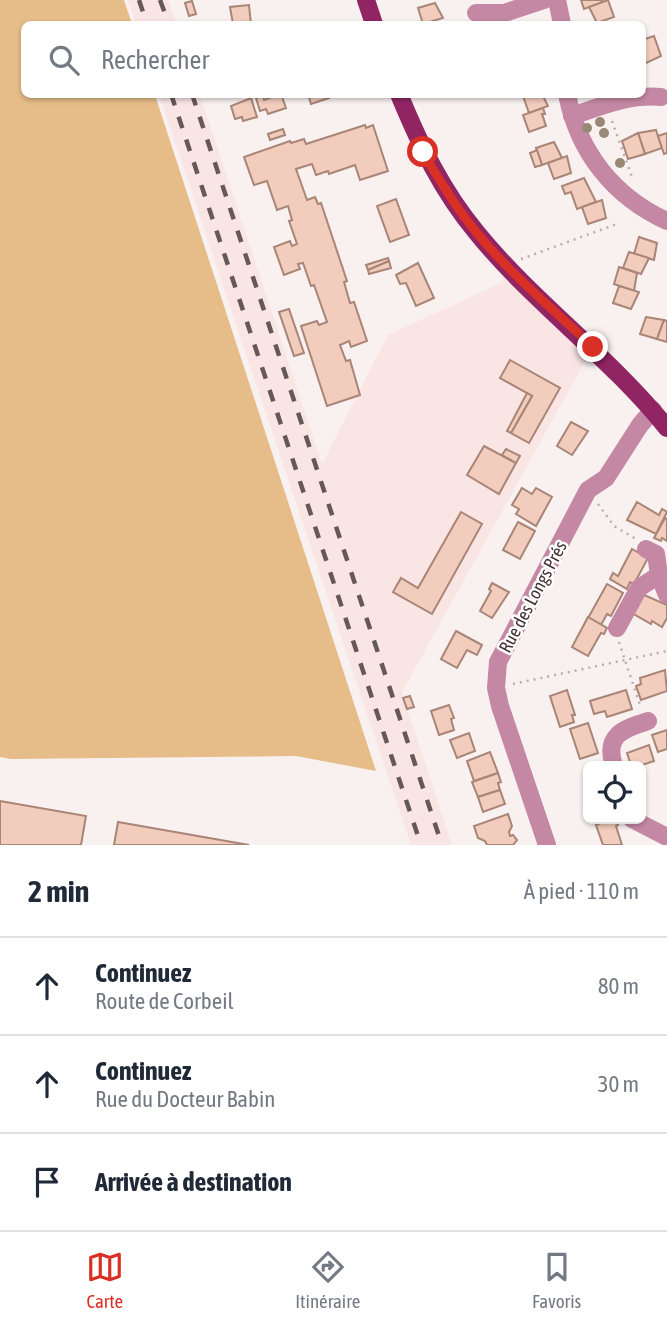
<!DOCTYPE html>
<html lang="fr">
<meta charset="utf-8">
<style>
body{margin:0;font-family:"Asap Condensed",sans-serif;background:#f6f6f7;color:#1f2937}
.controls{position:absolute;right:21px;bottom:21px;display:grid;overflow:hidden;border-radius:10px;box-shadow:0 2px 5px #0004}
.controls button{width:63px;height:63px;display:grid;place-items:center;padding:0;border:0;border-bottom:2px solid #e0e1e3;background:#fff;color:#1f2937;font:35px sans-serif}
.stop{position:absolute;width:21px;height:21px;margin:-16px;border:5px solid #d93025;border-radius:50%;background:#fff}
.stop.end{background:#d93025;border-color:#fff;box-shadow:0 2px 7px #0008}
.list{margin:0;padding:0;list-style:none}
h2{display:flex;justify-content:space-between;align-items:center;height:91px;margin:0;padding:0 28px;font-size:30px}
h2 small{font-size:23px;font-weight:400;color:#747a83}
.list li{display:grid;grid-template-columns:46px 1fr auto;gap:21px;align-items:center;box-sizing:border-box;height:98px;padding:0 28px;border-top:2px solid #e0e1e3}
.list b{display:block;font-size:26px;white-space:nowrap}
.list p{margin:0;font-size:23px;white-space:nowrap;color:#747a83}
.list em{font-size:23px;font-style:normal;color:#747a83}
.icon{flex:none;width:38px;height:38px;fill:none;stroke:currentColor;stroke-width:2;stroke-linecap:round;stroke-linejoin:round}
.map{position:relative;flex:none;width:667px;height:845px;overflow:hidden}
.search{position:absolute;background:#fff;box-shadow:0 2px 5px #0004;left:21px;right:21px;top:21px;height:77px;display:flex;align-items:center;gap:18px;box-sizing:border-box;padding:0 24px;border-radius:10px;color:#747a83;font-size:26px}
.sheet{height:385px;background:#fff}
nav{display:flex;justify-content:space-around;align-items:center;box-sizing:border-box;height:98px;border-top:2px solid #e0e1e3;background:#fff;font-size:19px;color:#747a83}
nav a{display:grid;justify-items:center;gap:4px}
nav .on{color:#d93025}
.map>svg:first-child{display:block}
.built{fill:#fae5e5}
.green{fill:#e6bc89}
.building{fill:#f2ccbc;stroke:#a88576;stroke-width:2}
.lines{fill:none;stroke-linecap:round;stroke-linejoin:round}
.path{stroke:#b9adad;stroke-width:2.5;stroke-dasharray:2 5;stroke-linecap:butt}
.minor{stroke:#c488a4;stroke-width:18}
.major{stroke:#912564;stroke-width:18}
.rail{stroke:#675858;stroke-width:4.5;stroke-dasharray:12 12;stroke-linecap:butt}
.tree{fill:#998874}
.route{stroke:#d93025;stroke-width:9}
.labels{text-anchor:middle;stroke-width:5;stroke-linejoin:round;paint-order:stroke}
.street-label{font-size:18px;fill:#423232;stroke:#fff}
</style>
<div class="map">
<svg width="667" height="845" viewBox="0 0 667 845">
<rect width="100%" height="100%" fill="#f9f0f0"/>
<!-- built -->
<g class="built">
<polygon points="128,0 168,0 177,24 136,24"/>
<polygon points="159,95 200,95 322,464 388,335 503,282 501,260 593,347 402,692 452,845 411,845"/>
</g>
<!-- green -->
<polygon class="green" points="0,0 124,0 132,24 24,24 24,94 155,95 376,771 296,756 11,759 0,757"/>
<!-- building -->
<g class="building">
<polygon points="581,0 602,0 603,2 584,9"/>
<polygon points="608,0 614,17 597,23 589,7"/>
<polygon points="192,1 196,14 189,16 185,3"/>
<polygon points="435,3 443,18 423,24 418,8"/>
<polygon points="249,5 251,24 233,24 230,7"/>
<polygon points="654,36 661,56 644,64 642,40"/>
<polygon points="281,94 286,108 268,114 266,109 260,111 256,98 263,95 264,100"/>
<polygon points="308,94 328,94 329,98 311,104"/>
<polygon points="527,94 542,94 548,106 529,113 523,96"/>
<polygon points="251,98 257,117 243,121 242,117 235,119 231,106"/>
<polygon points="543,108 545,114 542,114 546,126 529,132 523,115"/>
<polygon points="365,125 366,128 373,125 388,171 360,180 355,165 329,174 328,171 316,175 312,164 296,169 307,200 315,197 318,204 321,203 347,281 344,282 350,303 354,302 367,341 351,347 349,341 340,345 346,361 350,360 360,395 327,406 301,326 317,321 319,325 327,322 314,285 311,286 303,263 298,264 300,269 284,275 274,247 290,241 292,246 297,244 289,221 292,220 288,206 277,210 267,181 254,185 244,157 290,141 291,143 304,139 306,144"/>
<polygon points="283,129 285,135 270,140 268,134"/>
<polygon points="656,130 662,148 645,154 638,133"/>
<polygon points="638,133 645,154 628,159 622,141"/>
<polygon points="667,133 667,153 664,154 658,136"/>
<polygon points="554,142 562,158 542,165 536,148"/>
<polygon points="537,150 542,165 535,167 530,153"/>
<polygon points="567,156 571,173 554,179 548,163"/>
<polygon points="584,178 596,202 577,209 571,192 565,194 562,186"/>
<polygon points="396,199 409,235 390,242 377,206"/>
<polygon points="602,200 606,218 588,224 582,207"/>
<polygon points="639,237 657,243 654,260 634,254"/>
<polygon points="629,252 649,258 641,274 623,268"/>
<polygon points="388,258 389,261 368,270 366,265"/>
<polygon points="389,261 391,268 369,274 368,270"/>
<polygon points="418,263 434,298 416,306 406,283 400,284 396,275"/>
<polygon points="619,267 637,273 634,291 614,284"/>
<polygon points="619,286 639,292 631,309 613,303"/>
<polygon points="289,309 304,353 294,356 279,312"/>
<polygon points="646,317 664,320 657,339 640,334"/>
<polygon points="664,320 667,321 667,342 657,339"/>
<polygon points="510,360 560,388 529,443 511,433 532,396 500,378"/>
<polygon points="527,393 532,396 511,433 507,431"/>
<polygon points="571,422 588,431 572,455 557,446"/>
<polygon points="484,446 516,463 499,494 467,475"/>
<polygon points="506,449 520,456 516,463 502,455"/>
<polygon points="522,488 532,494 536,488 552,497 536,526 516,514 519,509 512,505"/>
<polygon points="637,502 659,515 662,509 667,512 656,534 627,520"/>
<polygon points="461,512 482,524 432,614 393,592 401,578 418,588"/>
<polygon points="665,518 667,519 667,541 662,538 661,541 654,538"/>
<polygon points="518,522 535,531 520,559 503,550"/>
<polygon points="632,549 648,558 634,584 630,582 627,589 610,579 613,573 618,576"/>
<polygon points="492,583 509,592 492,618 480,611 491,591 489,589"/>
<polygon points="607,584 623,593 611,616 607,614 601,625 588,618"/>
<polygon points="642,594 667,605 667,618 662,627 652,621 651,624 632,613"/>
<polygon points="588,617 607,628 604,634 601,633 588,656 572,647"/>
<polygon points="456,631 482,645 477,655 467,650 457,668 441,659"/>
<polygon points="665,670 667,691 641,700 636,686 641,684 640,678"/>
<polygon points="567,690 575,715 572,715 574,722 560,727 550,696"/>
<polygon points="626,690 632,709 607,717 605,711 594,714 590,701"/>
<polygon points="410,696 414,707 407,709 403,698"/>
<polygon points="449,705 454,718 451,719 454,730 439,735 431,711"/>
<polygon points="588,723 598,753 580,759 570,729"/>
<polygon points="667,730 667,749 658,752 652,735"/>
<polygon points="469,733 475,751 457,758 450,740"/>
<polygon points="649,745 654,761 639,766 637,763 631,765 627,753"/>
<polygon points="490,752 498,773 474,781 467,761"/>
<polygon points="498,773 501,782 498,783 500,790 478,797 472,782"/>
<polygon points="500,790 505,804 483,812 478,797"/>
<polygon points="0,801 86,816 81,845 0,845"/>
<polygon points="508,814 512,826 509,832 510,836 513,835 517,840 513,845 487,845 485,841 478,838 474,826"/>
<polygon points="601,819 616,819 618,825 616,826 622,845 603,845 596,825 603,822"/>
<polygon points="118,822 249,845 114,845"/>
</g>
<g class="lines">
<!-- path -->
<g class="path">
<polyline points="612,121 633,180"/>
<polyline points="521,259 617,224"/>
<polyline points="598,504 614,526 636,539"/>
<polyline points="619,642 640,705"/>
<polyline points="513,684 667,651"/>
</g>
<!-- minor -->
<g class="minor">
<polyline points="557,0 562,24"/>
<polyline points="476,13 504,13 544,0"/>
<path d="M567 94C578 152 614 197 667 221"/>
<path d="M572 116C602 106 629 94 661 97"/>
<polyline points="646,549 656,554 659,575 667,595"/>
<polyline points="617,628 639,588 659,575"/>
<path d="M614 766C604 735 623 729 648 721"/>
<polyline points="632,819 667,837"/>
<polyline points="547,845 500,706 496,688 498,662 588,490 606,478 640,425 653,410"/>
</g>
<!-- major -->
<g class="major">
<polyline points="366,0 374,24"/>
<path d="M399 94C420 145 442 191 477 233 534 303 609 356 667 428"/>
</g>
<!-- rail -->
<g class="rail">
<polyline points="139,0 147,24"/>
<polyline points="160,0 169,24"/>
<polyline points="171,94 421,845"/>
<polyline points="192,94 442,845"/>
</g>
</g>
<!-- trees -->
<g class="tree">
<circle cx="600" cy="122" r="5"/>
<circle cx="587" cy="128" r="5"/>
<circle cx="604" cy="133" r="5"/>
<circle cx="620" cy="163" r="5"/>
</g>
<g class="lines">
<!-- route -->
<path class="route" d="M423 152C439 180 456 208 477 233 511 275 554 310 593 347"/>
</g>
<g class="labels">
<!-- street labels -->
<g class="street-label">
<text transform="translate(533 597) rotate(-62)" y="6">Rue des Longs Prés</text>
</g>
</g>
</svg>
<div class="controls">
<button><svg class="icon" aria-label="locate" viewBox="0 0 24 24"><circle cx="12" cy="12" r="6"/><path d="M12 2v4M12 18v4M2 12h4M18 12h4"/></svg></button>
</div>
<div class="stop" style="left:423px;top:152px"></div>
<div class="stop end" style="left:593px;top:347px"></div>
<div class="search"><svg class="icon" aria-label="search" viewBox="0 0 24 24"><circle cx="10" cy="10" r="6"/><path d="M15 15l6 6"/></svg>Rechercher</div>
</div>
<section class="sheet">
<h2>2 min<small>À pied · 110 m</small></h2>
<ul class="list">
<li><svg class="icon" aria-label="ahead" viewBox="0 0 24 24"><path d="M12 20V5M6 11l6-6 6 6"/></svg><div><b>Continuez</b><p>Route de Corbeil</p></div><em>80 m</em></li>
<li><svg class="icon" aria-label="ahead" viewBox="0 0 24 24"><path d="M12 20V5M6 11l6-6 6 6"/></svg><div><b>Continuez</b><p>Rue du Docteur Babin</p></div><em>30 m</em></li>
<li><svg class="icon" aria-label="arrive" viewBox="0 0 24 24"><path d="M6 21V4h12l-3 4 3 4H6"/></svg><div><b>Arrivée à destination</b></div></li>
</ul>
</section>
<nav>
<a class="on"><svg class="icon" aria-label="map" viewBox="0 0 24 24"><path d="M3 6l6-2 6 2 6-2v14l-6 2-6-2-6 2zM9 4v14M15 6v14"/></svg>Carte</a>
<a><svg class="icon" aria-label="directions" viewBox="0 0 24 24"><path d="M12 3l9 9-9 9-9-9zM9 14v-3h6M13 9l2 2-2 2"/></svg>Itinéraire</a>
<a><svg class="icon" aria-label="saved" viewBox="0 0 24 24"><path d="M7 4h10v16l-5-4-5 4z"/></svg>Favoris</a>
</nav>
